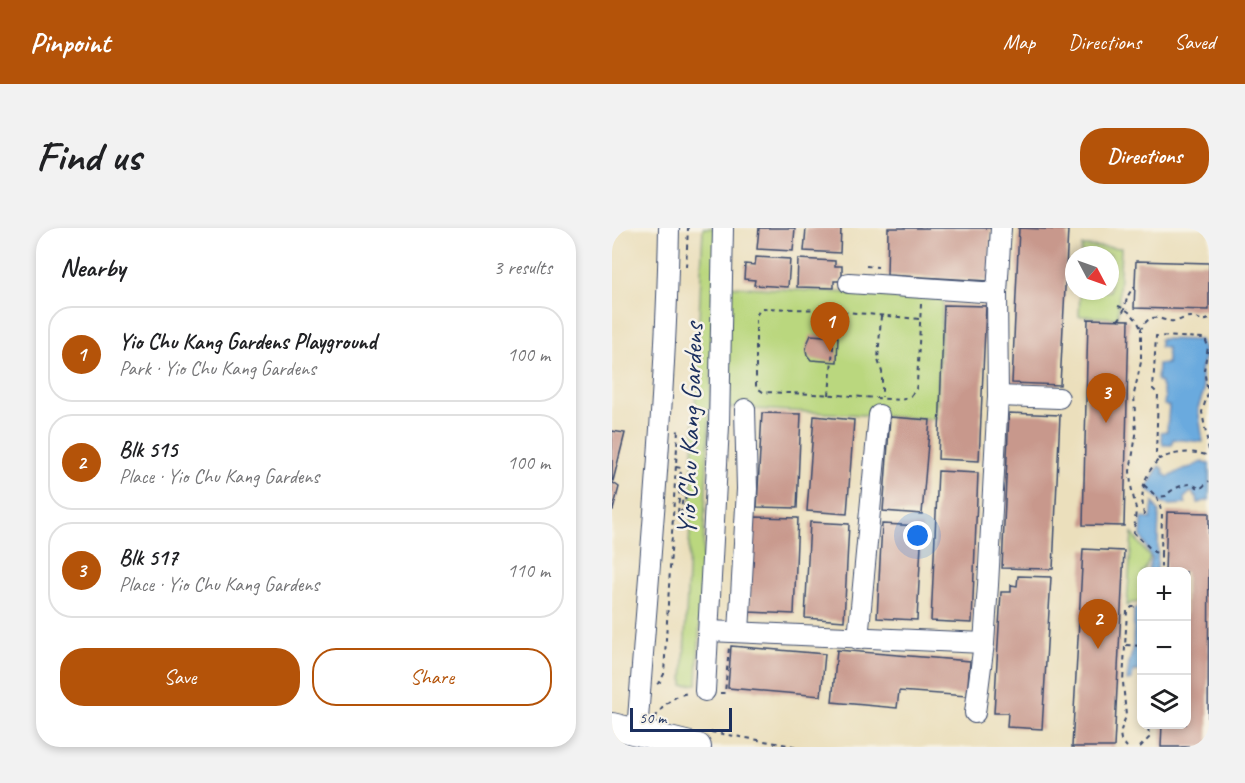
<!DOCTYPE html>
<meta charset="utf-8">
<style>
body{margin:0;font-family:Caveat,sans-serif;background:#f2f2f2;color:#202124}
.controls{position:absolute;right:18px;bottom:18px;display:grid;overflow:hidden;border-radius:12px;box-shadow:0 3px 9px #0003}
.controls button{width:54px;height:54px;display:grid;place-items:center;padding:0;border:0;border-bottom:2px solid #e0e0e0;background:#fff;color:#202124;font:30px sans-serif}
.compass{position:absolute;left:453px;top:18px;width:54px;height:54px;border-radius:50%;background:#fff;box-shadow:0 3px 9px #0003;rotate:131deg}
.scale{position:absolute;left:18px;bottom:15px;width:102px;box-sizing:border-box;padding-left:6px;border:3px solid #1b2f5e;border-top:0;font-size:16px;line-height:21px;white-space:nowrap;color:#1b2f5e;-webkit-text-stroke:4px #f7f3e8;paint-order:stroke}
.you{position:absolute;left:306px;top:308px;width:21px;height:21px;margin:-15px;border:4px solid #fff;border-radius:50%;background:#1a73e8;box-shadow:0 0 0 9px #1a73e833}
.badge{display:grid;place-items:center;width:39px;height:39px;border-radius:50%;background:#b45309;color:#fff;font-size:20px;font-weight:700}
.pin{position:absolute;translate:-50% -50px;filter:drop-shadow(0 2px 3px #0008)}
.pin::after{content:'';position:absolute;top:32px;width:21px;height:18px;background:inherit;clip-path:polygon(0 0,100% 0,50% 100%)}
.list{margin:0;padding:0;list-style:none}
h2{display:flex;justify-content:space-between;align-items:center;height:78px;margin:0;padding:0 24px;font-size:26px}
h2 small{font-size:20px;font-weight:400;color:#757577}
.list li{display:grid;grid-template-columns:39px 1fr auto;gap:18px;align-items:center;box-sizing:border-box;height:96px;margin:0 12px 12px;padding:0 12px;border:2px solid #e0e0e0;border-radius:24px}
.list b{display:block;font-size:22px;white-space:nowrap}
.list p{margin:0;font-size:20px;white-space:nowrap;color:#757577}
.list em{font-size:20px;font-style:normal;color:#757577}
.actions{display:flex;gap:12px;padding:18px 24px}
.actions a{flex:1;padding:14px 0;border:2px solid #b45309;border-radius:24px;text-align:center;font-size:21px;color:#b45309}
.actions .main{background:#b45309;color:#fff}
.icon{flex:none;width:33px;height:33px;fill:none;stroke:currentColor;stroke-width:2;stroke-linecap:round;stroke-linejoin:round}
.map{position:relative;flex:none;width:597px;height:519px;overflow:hidden;border-radius:24px}
header{display:flex;align-items:center;gap:36px;box-sizing:border-box;height:84px;padding:0 30px;background:#b45309;color:#fff}
header strong{font-size:28px}
nav{display:flex;gap:33px;margin-inline-start:auto;font-size:21px}
.intro{display:flex;align-items:center;justify-content:space-between;box-sizing:border-box;height:144px;padding:0 36px}
h1{margin:0;font-size:42px}
.button{padding:15px 27px;border-radius:24px;background:#b45309;color:#fff;font-size:21px;font-weight:700}
main{display:flex;gap:36px;padding:0 36px}
aside{flex:1;background:#fff;border-radius:24px;box-shadow:0 3px 9px #0003}
.map>svg:first-child{display:block}
.green{fill:#bad77e;stroke:#6a836e;stroke-width:1.5}
.water{fill:#6baade;stroke:#436c9e;stroke-width:1.5}
.building{fill:#c8988c}
.lines{fill:none;stroke-linecap:round;stroke-linejoin:round}
.minor-casing{stroke:#3a496c;stroke-width:22}
.major-casing{stroke:#3a496c;stroke-width:28}
.path{stroke:#3a496c;stroke-width:2;stroke-dasharray:4.5 4.5;stroke-linecap:butt}
.minor{stroke:#fff;stroke-width:20}
.major{stroke:#fff;stroke-width:26}
.labels{text-anchor:middle;stroke-width:5;stroke-linejoin:round;paint-order:stroke}
.street-label{font-size:28px;fill:#1b2f5e;stroke:#f7f3e8}
</style>
<header>
<strong>Pinpoint</strong>
<nav><a>Map</a><a>Directions</a><a>Saved</a></nav>
</header>
<div class="intro"><h1>Find us</h1><a class="button">Directions</a></div>
<main>
<aside>
<h2>Nearby<small>3 results</small></h2>
<ul class="list">
<li><span class="badge">1</span><div><b>Yio Chu Kang Gardens Playground</b><p>Park · Yio Chu Kang Gardens</p></div><em>100 m</em></li>
<li><span class="badge">2</span><div><b>Blk 515</b><p>Place · Yio Chu Kang Gardens</p></div><em>100 m</em></li>
<li><span class="badge">3</span><div><b>Blk 517</b><p>Place · Yio Chu Kang Gardens</p></div><em>110 m</em></li>
</ul>
<div class="actions"><a class="main">Save</a><a>Share</a></div>
</aside>
<div class="map">
<svg width="597" height="519" viewBox="0 0 597 519">
<rect width="100%" height="100%" fill="#f7f3e8"/>
<filter id="ink" filterUnits="userSpaceOnUse"><feTurbulence type="fractalNoise" baseFrequency=".0167" numOctaves="2"/><feDisplacementMap in="SourceGraphic" scale="12" xChannelSelector="R" yChannelSelector="G"/><feConvolveMatrix kernelMatrix="1 2 1 2 8 2 1 2 1" color-interpolation-filters="sRGB"/></filter>
<filter id="wash" filterUnits="userSpaceOnUse"><feTurbulence type="fractalNoise" baseFrequency=".008" numOctaves="4" result="noise"/><feDisplacementMap in="SourceGraphic" scale="24" xChannelSelector="R" yChannelSelector="G"/><feGaussianBlur stdDeviation="1.35" result="paint"/><feColorMatrix in="noise" values="0 0 0 0 0 0 0 0 0 0 0 0 0 0 0 0 0 1.4 0 .05"/><feComposite in="paint" operator="in"/></filter>
<g filter="url(#wash)">
<rect width="100%" height="100%" fill="#ebdfbc"/>
<!-- green -->
<g class="green">
<polygon points="91,0 106,0 85,456 71,457"/>
<polygon points="470,18 509,20 506,90 467,88 468,63 498,63 498,27 469,27"/>
<polygon points="112,58 331,70 324,191 105,179"/>
<polygon points="520,305 538,330 532,343 530,344 529,374 519,375 515,378"/>
</g>
<!-- water -->
<g class="water">
<polygon points="548,111 588,112 593,127 588,143 592,163 586,180 591,214 561,211 560,217 551,217 549,204 555,203 557,178 552,177 553,169 548,153 545,153 546,136 555,136 555,120 548,119"/>
<path d="M590 233 597 236V272L586 275 585 269 579 264 572 270 574 276 557 277 548 275V272L535 260 547 238 552 242 551 245 556 249C561 248 564 244 570 242 578 239 583 239 590 233Z"/>
<polygon points="541,274 547,284 545,343 536,343 540,331 529,308 530,290 539,291"/>
<polygon points="529,377 529,443 521,443 520,452 515,453 517,435 521,422 522,382"/>
</g>
<g id="blocks">
<!-- building -->
<g class="building">
<polygon points="147,0 183,0 181,23 145,21"/>
<polygon points="194,0 229,0 228,25 192,23"/>
<polygon points="276,0 379,0 377,53 275,47"/>
<polygon points="407,0 456,2 448,157 400,155"/>
<polygon points="144,29 178,31 176,59 142,57 143,52 132,51 133,36 143,37"/>
<polygon points="186,31 223,33 223,38 230,38 230,53 222,53 222,60 185,59"/>
<polygon points="524,33 597,35 597,82 522,80"/>
<polygon points="332,77 374,78 367,233 326,231"/>
<polygon points="476,91 517,92 512,298 471,297"/>
<polygon points="199,107 226,109 225,134 199,132 195,127 194,122 195,116"/>
<polygon points="150,185 189,186 185,280 145,279"/>
<polygon points="397,185 448,187 441,341 390,340"/>
<polygon points="202,188 242,192 235,286 195,283"/>
<polygon points="278,189 318,192 310,286 271,283"/>
<polygon points="0,203 13,205 1,253 0,253"/>
<polygon points="326,243 366,245 360,395 319,393"/>
<polygon points="0,254 7,259 1,282 0,282"/>
<polygon points="555,284 597,285 596,519 549,519 550,496 574,496 574,344 553,344"/>
<polygon points="141,289 186,290 182,386 137,384"/>
<polygon points="198,294 237,296 232,393 193,390"/>
<polygon points="270,296 310,298 305,392 265,390"/>
<polygon points="471,321 512,323 502,519 460,519"/>
<polygon points="406,348 439,349 430,501 395,499 396,485 382,485 389,364 399,364 399,357 405,358"/>
<polygon points="119,418 213,426 209,468 116,460"/>
<polygon points="225,422 358,433 355,468 287,463 285,480 220,474"/>
</g>
</g>
</g>
<g filter="url(#ink)">
<use href="#blocks" fill-opacity="0" stroke="#3a496c" stroke-width="1.5"/>
<g class="lines">
<defs>
<g id="minor">
<polyline points="237,55 385,65"/>
<polyline points="386,168 447,170"/>
<polyline points="97,403 372,415"/>
<polyline points="127,404 135,261 133,181"/>
<polyline points="246,411 267,187"/>
<polyline points="93,463 107,198 111,0"/>
<polyline points="363,485 372,415 376,357 386,168 385,65 389,0"/>
<path d="M25 505C37 337 54 169 57 0"/>
</g>
<polyline id="major" points="0,498 86,519"/>
</defs>
<!-- minor casing -->
<use href="#minor" class="minor-casing"/>
<!-- major casing -->
<use href="#major" class="major-casing"/>
<!-- path -->
<g class="path">
<polyline points="254,38 266,39"/>
<polyline points="74,39 76,0"/>
<path d="M506 78C517 82 525 90 529 101"/>
<polyline points="269,88 266,132 270,144 270,169"/>
<polyline points="307,91 213,82 149,80 144,88 144,159 151,164 226,167 289,172 298,169 304,161 305,156 309,76"/>
<path d="M597 91C588 95 587 89 578 89 573 89 569 92 564 93 548 95 541 80 529 101V134L522 166 524 207 518 243 519 258 524 281 522 305 542 324 549 326 550 285 545 269 554 268C558 262 571 256 578 256 580 256 587 260 588 261L597 253"/>
<path d="M506 92C516 82 511 68 523 59"/>
<polyline points="217,167 224,84"/>
<path d="M597 222 590 184 596 165 592 142 596 119 593 110 544 108 541 161 546 166 544 226 547 231C564 224 579 222 597 228"/>
<polyline points="64,239 69,240 66,286 69,286 71,265 74,265 72,287 87,284"/>
<polyline points="532,257 545,269"/>
<path d="M532 287C528 264 531 248 547 231"/>
<polyline points="549,326 549,344"/>
<polyline points="514,417 530,418"/>
<polyline points="45,456 48,454 52,446 66,201"/>
<polyline points="108,465 113,465 117,419"/>
<path d="M43 490C51 477 61 468 76 465"/>
<polyline points="99,504 187,519"/>
<polyline points="515,519 509,512 508,505 514,488 511,454 515,383 520,379 530,379"/>
<polyline points="528,519 537,510 536,496"/>
</g>
<!-- minor -->
<use href="#minor" class="minor"/>
<!-- major -->
<use href="#major" class="major"/>
</g>
</g>
<g class="labels">
<!-- street labels -->
<g class="street-label">
<text transform="translate(77 201) rotate(-88)" y="10">Yio Chu Kang Gardens</text>
</g>
</g>
</svg>
<div class="controls">
<button>+</button>
<button>−</button>
<button><svg class="icon" aria-label="layers" viewBox="0 0 24 24"><path d="M12 4l9 5-9 5-9-5zM3 14l9 5 9-5"/></svg></button>
</div>
<svg class="compass" viewBox="-18 -18 36 36"><path d="M0-13l5 13h-10z" fill="#e53935"/><path d="M0 13l5-13h-10z" fill="#757577"/></svg>
<div class="scale">50 m</div>
<div class="you"></div>
<div class="pin badge" style="left:218px;top:124px">1</div>
<div class="pin badge" style="left:486px;top:421px">2</div>
<div class="pin badge" style="left:494px;top:195px">3</div>
</div>
</main>
